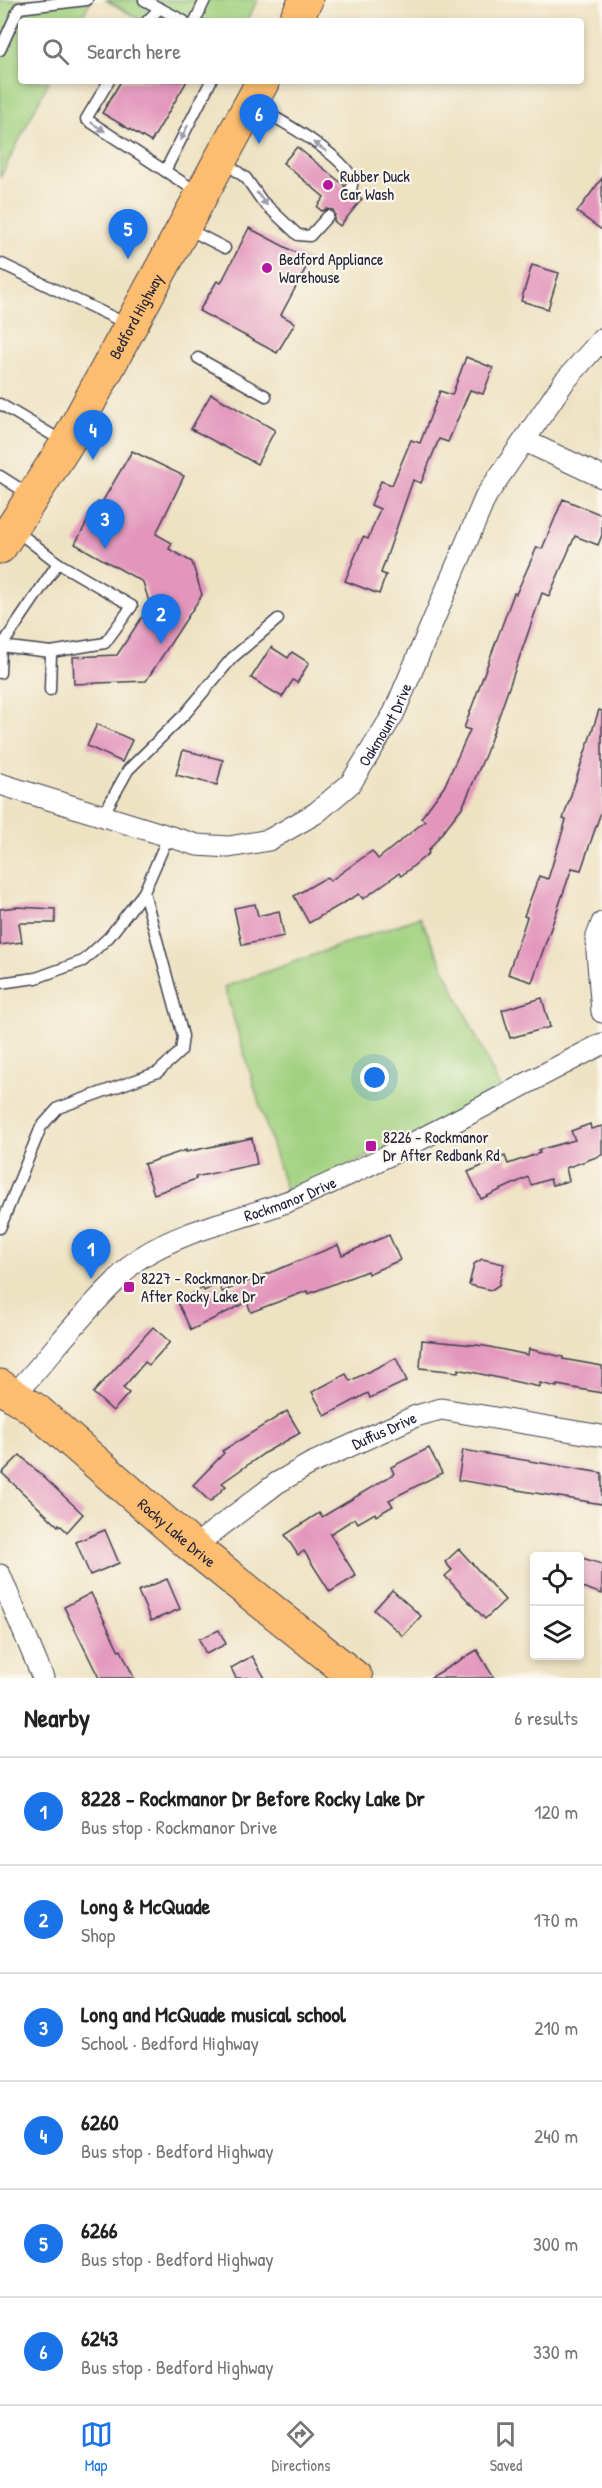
<!DOCTYPE html>
<meta charset="utf-8">
<style>
body{margin:0;font-family:"Patrick Hand",sans-serif;background:#f2f2f2;color:#222}
.controls{position:absolute;right:18px;bottom:18px;display:grid;overflow:hidden;border-radius:6px;box-shadow:0 3px 9px #0003}
.controls button{width:54px;height:54px;display:grid;place-items:center;padding:0;border:0;border-bottom:2px solid #e0e0e0;background:#fff;color:#222;font:30px sans-serif}
.you{position:absolute;left:375px;top:1078px;width:21px;height:21px;margin:-15px;border:4px solid #fff;border-radius:50%;background:#1a73e8;box-shadow:0 0 0 9px #1a73e833}
.badge{display:grid;place-items:center;width:39px;height:39px;border-radius:50%;background:#1a73e8;color:#fff;font-size:20px;font-weight:700}
.pin{position:absolute;translate:-50% -50px;filter:drop-shadow(0 2px 3px #0008)}
.pin::after{content:'';position:absolute;top:32px;width:21px;height:18px;background:inherit;clip-path:polygon(0 0,100% 0,50% 100%)}
.list{margin:0;padding:0;list-style:none}
h2{display:flex;justify-content:space-between;align-items:center;height:78px;margin:0;padding:0 24px;font-size:26px}
h2 small{font-size:20px;font-weight:400;color:#767676}
.list li{display:grid;grid-template-columns:39px 1fr auto;gap:18px;align-items:center;box-sizing:border-box;height:108px;padding:0 24px;border-top:2px solid #e0e0e0}
.list b{display:block;font-size:22px;white-space:nowrap}
.list p{margin:0;font-size:20px;white-space:nowrap;color:#767676}
.list em{font-size:20px;font-style:normal;color:#767676}
.icon{flex:none;width:33px;height:33px;fill:none;stroke:currentColor;stroke-width:2;stroke-linecap:round;stroke-linejoin:round}
.map{position:relative;flex:none;width:602px;height:1678px;overflow:hidden}
.search{position:absolute;background:#fff;box-shadow:0 3px 9px #0003;left:18px;right:18px;top:18px;height:66px;display:flex;align-items:center;gap:15px;box-sizing:border-box;padding:0 21px;border-radius:6px;color:#767676;font-size:22px}
.sheet{height:726px;background:#fff}
nav{display:flex;justify-content:space-around;align-items:center;box-sizing:border-box;height:84px;border-top:2px solid #e0e0e0;background:#fff;font-size:16px;color:#767676}
nav a{display:grid;justify-items:center;gap:3px}
nav .on{color:#1a73e8}
.map>svg:first-child{display:block}
.green{fill:#a1d180;stroke:#627a5e;stroke-width:1.5}
.building{fill:#e396bc}
.lines{fill:none;stroke-linecap:round;stroke-linejoin:round}
.service-casing{stroke:#403f4f;stroke-width:13}
.minor-casing{stroke:#403f4f;stroke-width:23}
.primary-casing{stroke:#403f4f;stroke-width:35}
.service{stroke:#fff;stroke-width:10}
.minor{stroke:#fff;stroke-width:21}
.primary{stroke:#fcbd6f;stroke-width:33}
.oneway{fill:#9c9ca7}
.poi-dot{fill:#b5179e;stroke:#fbf7ec;stroke-width:2}
.labels{text-anchor:middle;stroke-width:4.5;stroke-linejoin:round;paint-order:stroke}
.poi-label{font-size:16px;fill:#22223b;stroke:#fbf7ec;text-anchor:start}
.street-label{font-size:16px;fill:#22223b;stroke:#fbf7ec}
</style>
<div class="map">
<svg width="602" height="1678" viewBox="0 0 602 1678">
<rect width="100%" height="100%" fill="#fbf7ec"/>
<filter id="ink" filterUnits="userSpaceOnUse"><feTurbulence type="fractalNoise" baseFrequency=".0167" numOctaves="2"/><feDisplacementMap in="SourceGraphic" scale="12" xChannelSelector="R" yChannelSelector="G"/><feConvolveMatrix kernelMatrix="1 2 1 2 8 2 1 2 1" color-interpolation-filters="sRGB"/></filter>
<filter id="wash" filterUnits="userSpaceOnUse"><feTurbulence type="fractalNoise" baseFrequency=".008" numOctaves="4" result="noise"/><feDisplacementMap in="SourceGraphic" scale="24" xChannelSelector="R" yChannelSelector="G"/><feGaussianBlur stdDeviation="1.35" result="paint"/><feColorMatrix in="noise" values="0 0 0 0 0 0 0 0 0 0 0 0 0 0 0 0 0 1.4 0 .05"/><feComposite in="paint" operator="in"/></filter>
<g filter="url(#wash)">
<rect width="100%" height="100%" fill="#ede2c2"/>
<!-- green -->
<g class="green">
<polygon points="0,0 91,0 80,21 21,21 21,81 49,81 0,178"/>
<polygon points="106,0 258,0 246,21 142,21"/>
<polygon points="420,917 503,1094 287,1194 224,987"/>
</g>
<g id="blocks">
<!-- building -->
<g class="building">
<polygon points="121,81 187,81 151,142 102,113"/>
<polygon points="297,147 344,185 344,192 347,196 353,197 356,195 362,199 340,226 334,221 335,214 333,210 326,209 322,211 317,207 324,197 283,163"/>
<polygon points="602,178 602,230 577,212"/>
<polygon points="249,228 310,260 281,315 295,323 277,353 199,311 217,281 221,283"/>
<polygon points="532,265 559,273 548,309 521,301"/>
<polygon points="466,357 493,368 483,394 470,390 448,442 439,439 421,483 413,480 381,573 386,575 379,594 345,581 363,537 368,539 380,509 371,505 381,481 392,485 411,440 420,443 440,391 452,395"/>
<polygon points="211,394 275,430 257,464 191,429"/>
<polygon points="132,451 184,476 156,534 172,543 169,549 192,562 202,595 146,681 74,684 73,657 117,655 150,605 143,582 75,544 98,502 101,504"/>
<polygon points="563,499 602,515 602,535 598,545 575,536 549,596 542,593 486,753 463,806 428,851 429,853 401,876 399,873 363,899 359,894 309,923 294,896 327,877 330,881 372,851 378,859 425,821 421,818 444,787 470,730 464,728 514,593 516,594 537,547 542,549"/>
<polygon points="271,647 288,658 292,652 309,663 297,683 293,680 282,697 251,678"/>
<polygon points="599,710 602,711 602,809 581,870 572,868 532,982 508,974 527,917 524,916 539,876 548,879 566,820 563,819"/>
<polygon points="97,724 132,740 122,762 87,746"/>
<polygon points="183,750 223,760 217,785 176,775"/>
<polygon points="255,904 258,916 279,911 284,936 242,945 234,908"/>
<polygon points="17,907 55,909 55,923 19,923 22,942 0,945 0,909"/>
<polygon points="542,998 550,1027 510,1038 502,1010"/>
<polygon points="590,1124 591,1129 602,1126 602,1155 566,1168 569,1181 552,1185 550,1179 531,1185 528,1177 481,1199 468,1172 505,1156 508,1164 540,1153 538,1150 575,1140 571,1131"/>
<polygon points="252,1138 257,1164 195,1177 196,1179 154,1194 144,1164 186,1150 186,1152"/>
<polygon points="389,1235 400,1260 368,1274 367,1271 308,1294 307,1291 251,1312 247,1302 191,1330 177,1301 203,1288 204,1291 218,1284 222,1292 338,1245 342,1255"/>
<polygon points="482,1259 504,1264 499,1285 491,1290 469,1285 474,1264"/>
<polygon points="153,1327 170,1342 149,1365 145,1362 123,1388 129,1393 113,1411 93,1393"/>
<polygon points="422,1340 485,1346 528,1355 529,1349 563,1357 563,1359 602,1366 602,1393 557,1385 557,1387 540,1383 540,1387 458,1369 458,1372 420,1368"/>
<polygon points="396,1358 407,1381 370,1398 368,1393 325,1416 312,1392 346,1374 350,1381"/>
<polygon points="287,1411 300,1433 266,1452 222,1483 226,1486 210,1502 193,1485 224,1453 222,1451"/>
<polygon points="429,1448 442,1473 389,1500 393,1506 376,1516 375,1513 358,1523 355,1518 330,1534 356,1576 330,1592 304,1551 298,1555 285,1535 319,1513 322,1517 394,1474 391,1467"/>
<polygon points="463,1450 602,1473 602,1504 458,1480"/>
<polygon points="20,1455 83,1514 67,1532 59,1524 58,1526 2,1473"/>
<polygon points="105,1530 119,1563 90,1575 76,1542"/>
<polygon points="459,1549 505,1600 485,1619 445,1576 452,1570 445,1562"/>
<polygon points="579,1557 602,1564 602,1594 579,1586"/>
<polygon points="167,1579 180,1609 151,1621 138,1591"/>
<polygon points="392,1590 421,1616 403,1636 374,1610"/>
<polygon points="91,1593 119,1651 121,1650 134,1678 99,1678 64,1607"/>
<polygon points="219,1630 226,1644 206,1654 199,1639"/>
<polygon points="477,1650 494,1678 430,1678"/>
<polygon points="252,1656 265,1678 236,1678 231,1668"/>
</g>
</g>
</g>
<g filter="url(#ink)">
<use href="#blocks" fill-opacity="0" stroke="#403f4f" stroke-width="1.5"/>
<g class="lines">
<defs>
<g id="service">
<polyline points="144,0 184,21"/>
<polyline points="147,21 160,8"/>
<polyline points="195,21 205,0"/>
<polyline points="0,50 19,8 87,0"/>
<polyline points="109,81 86,119 165,171"/>
<path d="M253 105C278 119 343 154 353 180L351 190"/>
<polyline points="223,161 246,178 262,201 298,235 310,236 328,216"/>
<polyline points="199,193 165,171 211,81"/>
<polyline points="186,228 225,248"/>
<polyline points="0,263 127,324"/>
<polyline points="198,358 266,396"/>
<polyline points="0,404 64,442"/>
<polyline points="0,476 30,495"/>
<polyline points="0,646 51,652 105,643 132,606 58,563 14,529"/>
<polyline points="0,673 1,647 58,563"/>
<polyline points="50,690 51,652"/>
<polyline points="102,817 128,770 185,714 232,658 278,619"/>
<polyline points="0,983 36,978 83,961 109,937 144,892 168,837"/>
<polyline points="0,1228 41,1127 58,1108 158,1072 181,1051 183,1036 144,892"/>
</g>
<g id="minor">
<polyline points="525,441 602,477"/>
<path id="s1" d="M0 784 197 845 229 847 269 840 316 813 351 783 394 713 486 496 564 382 602 339"/>
<polyline points="602,923 596,939 602,1012"/>
<path id="s2" d="M14 1395C48 1358 78 1318 114 1283 122 1275 130 1264 140 1258 189 1226 249 1219 301 1196 404 1152 502 1095 602 1044"/>
<path id="s3" d="M193 1547 277 1483 310 1464 416 1416 441 1409 602 1436"/>
<polyline points="0,1575 43,1678"/>
</g>
<g id="primary">
<polyline points="295,21 306,0"/>
<path id="s4" d="M0 547 67 443 263 81"/>
<path id="s5" d="M0 1386 37 1411 193 1547 356 1678"/>
</g>
</defs>
<!-- service casing -->
<use href="#service" class="service-casing"/>
<!-- minor casing -->
<use href="#minor" class="minor-casing"/>
<!-- primary casing -->
<use href="#primary" class="primary-casing"/>
<!-- service -->
<use href="#service" class="service"/>
<!-- minor -->
<use href="#minor" class="minor"/>
<!-- primary -->
<use href="#primary" class="primary"/>
</g>
<!-- one-way arrows -->
<defs><path id="oneway-solid" d="M-6-.8H1V-3.2L6.5 0L1 3.2V.8H-6Z" transform="scale(1.5)"/></defs>
<g class="oneway">
<use href="#oneway-solid" transform="translate(98 127) rotate(33)"/>
<use href="#oneway-solid" transform="translate(184 133) rotate(117)"/>
<use href="#oneway-solid" transform="translate(320 147) rotate(-145)"/>
<use href="#oneway-solid" transform="translate(262 199) rotate(51)"/>
</g>
</g>
<!-- markers -->
<g class="poi-dot">
<circle cx="328" cy="185" r="6"/>
<circle cx="267" cy="268" r="6"/>
<rect x="365" y="1140" width="12" height="12" rx="3"/>
<rect x="123" y="1281" width="12" height="12" rx="3"/>
</g>
<g class="labels">
<!-- poi labels -->
<g class="poi-label">
<text x="340" y="182">Rubber Duck<tspan x="340" dy="18">Car Wash</tspan></text>
<text x="279" y="265">Bedford Appliance<tspan x="279" dy="18">Warehouse</tspan></text>
<text x="383" y="1143">8226 - Rockmanor<tspan x="383" dy="18">Dr After Redbank Rd</tspan></text>
<text x="141" y="1284">8227 - Rockmanor Dr<tspan x="141" dy="18">After Rocky Lake Dr</tspan></text>
</g>
<!-- street labels -->
<g class="street-label">
<text dy="6" stroke="none"><textPath href="#s4" startOffset="268">Bedford Highway</textPath></text>
<text dy="6" stroke="none"><textPath href="#s1" startOffset="447">Oakmount Drive</textPath></text>
<text dy="6" stroke="none"><textPath href="#s2" startOffset="348">Rockmanor Drive</textPath></text>
<text dy="6" stroke="none"><textPath href="#s3" startOffset="225">Duffus Drive</textPath></text>
<text dy="6" stroke="none"><textPath href="#s5" startOffset="230">Rocky Lake Drive</textPath></text>
</g>
</g>
</svg>
<div class="controls">
<button><svg class="icon" aria-label="locate" viewBox="0 0 24 24"><circle cx="12" cy="12" r="6"/><path d="M12 2v4M12 18v4M2 12h4M18 12h4"/></svg></button>
<button><svg class="icon" aria-label="layers" viewBox="0 0 24 24"><path d="M12 4l9 5-9 5-9-5zM3 14l9 5 9-5"/></svg></button>
</div>
<div class="you"></div>
<div class="pin badge" style="left:91px;top:1279px">1</div>
<div class="pin badge" style="left:161px;top:644px">2</div>
<div class="pin badge" style="left:105px;top:549px">3</div>
<div class="pin badge" style="left:93px;top:460px">4</div>
<div class="pin badge" style="left:128px;top:259px">5</div>
<div class="pin badge" style="left:259px;top:144px">6</div>
<div class="search"><svg class="icon" aria-label="search" viewBox="0 0 24 24"><circle cx="10" cy="10" r="6"/><path d="M15 15l6 6"/></svg>Search here</div>
</div>
<section class="sheet">
<h2>Nearby<small>6 results</small></h2>
<ul class="list">
<li><span class="badge">1</span><div><b>8228 - Rockmanor Dr Before Rocky Lake Dr</b><p>Bus stop · Rockmanor Drive</p></div><em>120 m</em></li>
<li><span class="badge">2</span><div><b>Long &amp; McQuade</b><p>Shop</p></div><em>170 m</em></li>
<li><span class="badge">3</span><div><b>Long and McQuade musical school</b><p>School · Bedford Highway</p></div><em>210 m</em></li>
<li><span class="badge">4</span><div><b>6260</b><p>Bus stop · Bedford Highway</p></div><em>240 m</em></li>
<li><span class="badge">5</span><div><b>6266</b><p>Bus stop · Bedford Highway</p></div><em>300 m</em></li>
<li><span class="badge">6</span><div><b>6243</b><p>Bus stop · Bedford Highway</p></div><em>330 m</em></li>
</ul>
</section>
<nav>
<a class="on"><svg class="icon" aria-label="map" viewBox="0 0 24 24"><path d="M3 6l6-2 6 2 6-2v14l-6 2-6-2-6 2zM9 4v14M15 6v14"/></svg>Map</a>
<a><svg class="icon" aria-label="directions" viewBox="0 0 24 24"><path d="M12 3l9 9-9 9-9-9zM9 14v-3h6M13 9l2 2-2 2"/></svg>Directions</a>
<a><svg class="icon" aria-label="saved" viewBox="0 0 24 24"><path d="M7 4h10v16l-5-4-5 4z"/></svg>Saved</a>
</nav>
